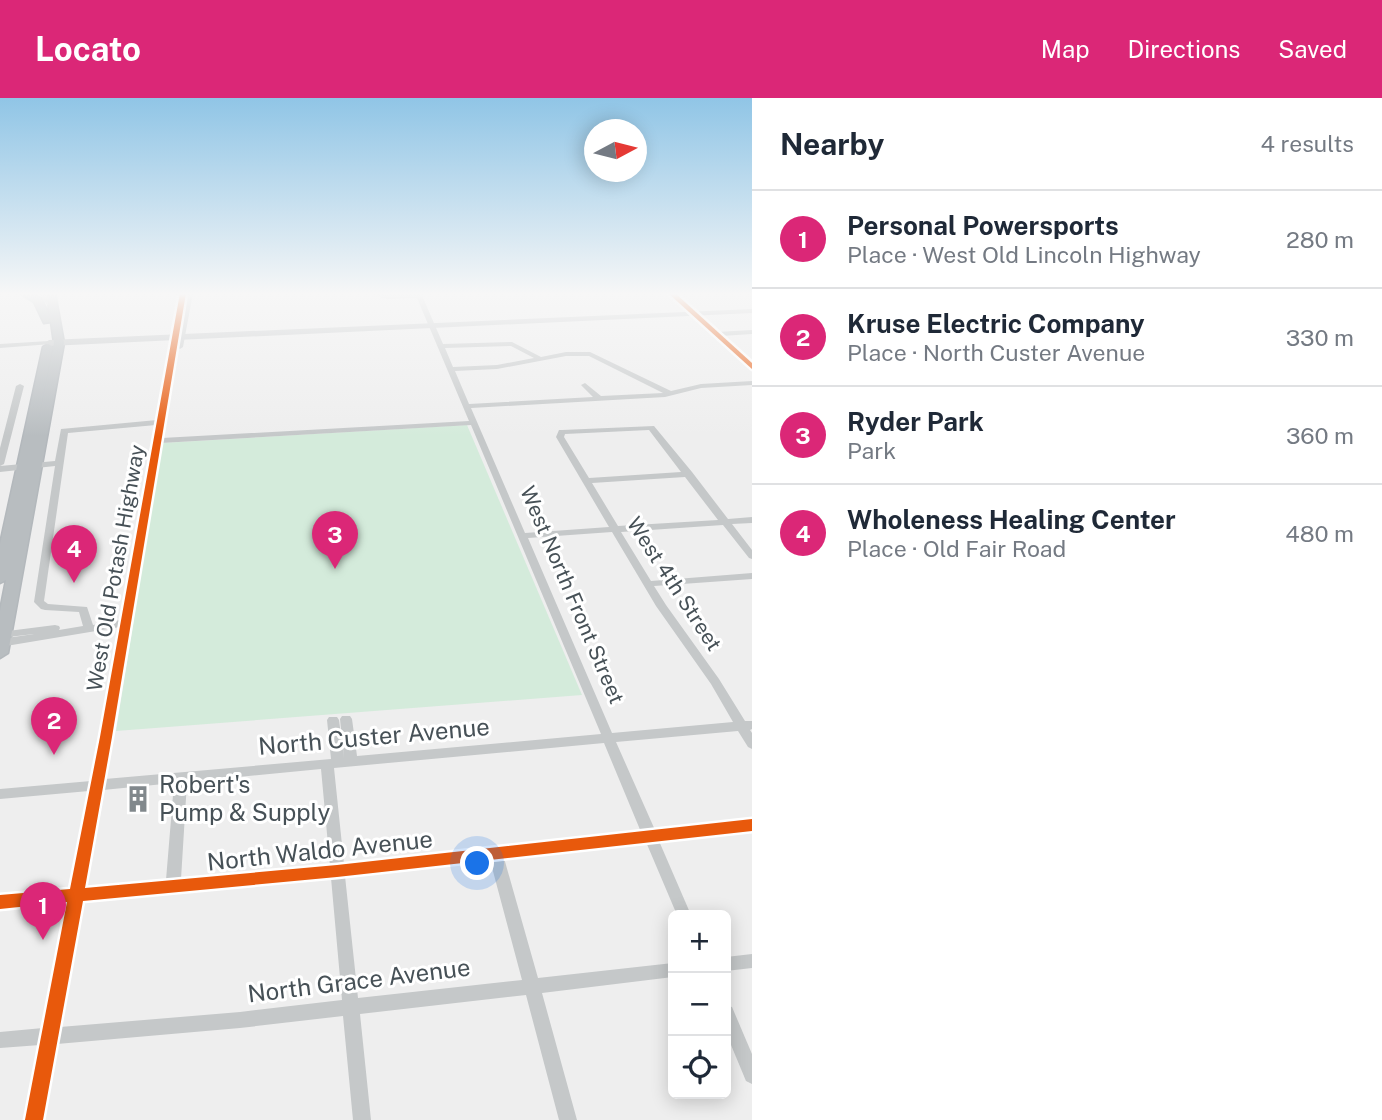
<!DOCTYPE html>
<meta charset="utf-8">
<style>
body{margin:0;font-family:"Public Sans",sans-serif;background:#f2f2f3;color:#1f2937}
.controls{position:absolute;right:21px;bottom:21px;display:grid;overflow:hidden;border-radius:10px;box-shadow:0 4px 18px #0003}
.controls button{width:63px;height:63px;display:grid;place-items:center;padding:0;border:0;border-bottom:2px solid #e0e1e3;background:#fff;color:#1f2937;font:35px sans-serif}
.compass{position:absolute;left:584px;top:21px;width:63px;height:63px;border-radius:50%;background:#fff;box-shadow:0 4px 18px #0003;rotate:83deg}
.you{position:absolute;left:478px;top:766px;width:24px;height:24px;margin:-18px;border:5px solid #fff;border-radius:50%;background:#1a73e8;box-shadow:0 0 0 10px #1a73e833}
.badge{display:grid;place-items:center;width:46px;height:46px;border-radius:50%;background:#db2777;color:#fff;font-size:23px;font-weight:700}
.pin{position:absolute;translate:-50% -58px;filter:drop-shadow(0 2px 4px #0008)}
.pin::after{content:'';position:absolute;top:37px;width:24px;height:21px;background:inherit;clip-path:polygon(0 0,100% 0,50% 100%)}
.list{margin:0;padding:0;list-style:none}
h2{display:flex;justify-content:space-between;align-items:center;height:91px;margin:0;padding:0 28px;font-size:30px}
h2 small{font-size:23px;font-weight:400;color:#747a83}
.list li{display:grid;grid-template-columns:46px 1fr auto;gap:21px;align-items:center;box-sizing:border-box;height:98px;padding:0 28px;border-top:2px solid #e0e1e3}
.list b{display:block;font-size:26px;white-space:nowrap}
.list p{margin:0;font-size:23px;white-space:nowrap;color:#747a83}
.list em{font-size:23px;font-style:normal;color:#747a83}
.icon{flex:none;width:38px;height:38px;fill:none;stroke:currentColor;stroke-width:2;stroke-linecap:round;stroke-linejoin:round}
.map{position:relative;flex:none;width:752px;height:1022px;overflow:hidden}
header{display:flex;align-items:center;gap:42px;box-sizing:border-box;height:98px;padding:0 35px;background:#db2777;color:#fff}
header strong{font-size:33px}
nav{display:flex;gap:38px;margin-inline-start:auto;font-size:24px}
main{display:flex}
aside{flex:1;background:#fff}
.map>svg:first-child{display:block}
.green{fill:#d4ebdb}
.lines{fill:none;stroke-linecap:round;stroke-linejoin:round}
.highway-casing{stroke:#b3b8bc;stroke-width:3}
.minor{fill:#c5c8c9;fill-rule:evenodd}
.major{fill:#c3c6c8;fill-rule:evenodd}
.highway{fill:#b8bdc0;fill-rule:evenodd}
.cycleway-casing{stroke:#fff;stroke-width:5}
.cycleway{fill:#e8590c;fill-rule:evenodd}
.labels{text-anchor:middle;stroke-width:6;stroke-linejoin:round;paint-order:stroke}
.street-label{font-size:21px;fill:#475157;stroke:#fff}
.near-street-label{font-size:24px;fill:#475157;stroke:#fff}
.near-poi-label{font-size:24px;fill:#475157;stroke:#fff;text-anchor:start}
</style>
<header>
<strong>Locato</strong>
<nav><a>Map</a><a>Directions</a><a>Saved</a></nav>
</header>
<main>
<div class="map">
<svg width="752" height="1022" viewBox="0 0 752 1022">
<rect width="100%" height="100%" fill="#eee"/>
<!-- green -->
<polygon class="green" points="467,327 582,597 116,633 162,345"/>
<g class="lines">
<defs>
<polygon id="highway" points="19,195 30,195 41,200 50,219 47,195 55,195 64,245 8,555 0,560 0,513 6,482 0,485 0,446 43,249 48,246 53,249 37,329 54,245 51,224 44,225 34,204"/>
</defs>
<!-- highway casing -->
<use href="#highway" class="highway-casing"/>
<!-- minor -->
<g class="minor">
<path d="M180 195H186L178 242 187 195H193L183 249 180 251 177 249 162 340 469 323 417 200 387 201 369 195 387 197 421 195 443 246 512 244 541 259 566 254H590L671 293 701 286 752 283V287L701 290 665 299 471 310 525 435 609 429 556 339 559 332H562L654 328 692 374 728 421 752 419V425L732 426 752 452V461L749 460 723 427 621 434 651 483 752 475V481L654 488 666 507 719 581 745 623H752V631L750 632 752 635V651L748 649 738 633 616 644 655 732 752 721V733L659 743 691 817H677L646 744 504 760 538 880 673 865V879L542 895 577 1022H559L526 897 360 916 371 1022H353L343 918 240 930 57 946 43 1022H25L40 947 0 950V934L43 930 67 804 0 811V797L70 791 89 693 0 701V691L91 683 120 529 0 549V541L34 536 0 540V534L55 527 59 528 60 530 59 532 83 528 79 514 45 512 41 511 34 504 55 368 0 374V350L16 288 20 286 24 288 4 366 0 368 55 363 61 331 157 322ZM511 248 534 260 497 267 453 269 445 250ZM566 258H589L663 295 601 298 585 285 581 287 593 299 469 306 455 273 497 271ZM156 327 121 522 93 527 87 509 48 506 44 503 68 335ZM471 327 601 636 357 658 352 621 350 618H342L340 621 344 660 339 622 337 619H329L327 622 331 661 105 681 161 345ZM649 332 681 374 589 380 564 339 565 336ZM685 379 718 422 618 428 592 385ZM612 434 656 508 711 586 733 624 612 635 528 440ZM604 645 641 734 344 766 334 670ZM321 671 330 768 181 781 187 684ZM174 685 166 782 85 790 103 692ZM490 762 522 882 358 900 345 778ZM331 780 342 902 240 914 60 929 83 803Z"/>
<polygon points="668,195 675,195 717,234 752,232 752,236 721,238 752,265 752,271"/>
<polygon points="49,243 52,245 51,246 0,250 0,246"/>
<polygon points="752,856 752,870 726,873 726,859"/>
<polygon points="726,907 732,909 752,956 752,986 746,983 726,935"/>
</g>
<!-- major -->
<g class="major">
<polygon points="39,195 47,195 54,205 53,207 47,207"/>
<polygon points="752,211 752,215 49,248 45,245 49,242"/>
</g>
<!-- highway -->
<use href="#highway" class="highway"/>
<defs>
<g id="cycleway">
<polygon points="180,195 186,195 112,639 85,790 337,767 752,721 752,733 337,779 83,803 43,1022 25,1022 67,804 0,811 0,797 70,791 100,639"/>
<polygon points="668,195 675,195 752,265 752,271"/>
</g>
</defs>
<!-- cycleway casing -->
<use href="#cycleway" class="cycleway-casing"/>
<!-- cycleway -->
<use href="#cycleway" class="cycleway"/>
</g>
<!-- sky -->
<linearGradient id="sky" x2="0" y2="1"><stop stop-color="#90c5e6"/><stop offset="0.58" stop-color="#f7f7f7"/><stop offset="1" stop-color="#f7f7f7" stop-opacity="0"/></linearGradient>
<rect width="752" height="338" fill="url(#sky)"/>
<!-- icons -->
<defs>
<symbol id="building-bare" viewBox="-9 -9 18 18"><path d="M-4-6H4V6H1V3H-1V6H-4ZM-2.5-4.3h1.7v1.8h-1.7ZM.8-4.3h1.7v1.8H.8ZM-2.5-1h1.7V.8h-1.7ZM.8-1h1.7V.8H.8Z" fill="#81888c" stroke="#fff" stroke-width="2.5" paint-order="stroke"/></symbol>
</defs>
<g fill-rule="evenodd">
<use href="#building-bare" x="119" y="682" width="38" height="38"/>
</g>
<g class="labels">
<!-- street labels -->
<g class="street-label">
<text transform="translate(116 470) rotate(-80)" y="7">West Old Potash Highway</text>
<text transform="translate(674 486) rotate(57)" y="7">West 4th Street</text>
<text transform="translate(572 497) rotate(67)" y="7">West North Front Street</text>
</g>
<!-- near-street labels -->
<g class="near-street-label">
<text transform="translate(374 639) rotate(-5)" y="8">North Custer Avenue</text>
<text transform="translate(320 753) rotate(-6)" y="8">North Waldo Avenue</text>
<text transform="translate(359 883) rotate(-7)" y="8">North Grace Avenue</text>
</g>
<!-- near-poi labels -->
<g class="near-poi-label">
<text x="159" y="695">Robert's<tspan x="159" dy="28">Pump &amp; Supply</tspan></text>
</g>
</g>
</svg>
<div class="controls">
<button>+</button>
<button>−</button>
<button><svg class="icon" aria-label="locate" viewBox="0 0 24 24"><circle cx="12" cy="12" r="6"/><path d="M12 2v4M12 18v4M2 12h4M18 12h4"/></svg></button>
</div>
<svg class="compass" viewBox="-18 -18 36 36"><path d="M0-13l5 13h-10z" fill="#e53935"/><path d="M0 13l5-13h-10z" fill="#747a83"/></svg>
<div class="you"></div>
<div class="pin badge" style="left:43px;top:842px">1</div>
<div class="pin badge" style="left:54px;top:657px">2</div>
<div class="pin badge" style="left:335px;top:471px">3</div>
<div class="pin badge" style="left:74px;top:485px">4</div>
</div>
<aside>
<h2>Nearby<small>4 results</small></h2>
<ul class="list">
<li><span class="badge">1</span><div><b>Personal Powersports</b><p>Place · West Old Lincoln Highway</p></div><em>280 m</em></li>
<li><span class="badge">2</span><div><b>Kruse Electric Company</b><p>Place · North Custer Avenue</p></div><em>330 m</em></li>
<li><span class="badge">3</span><div><b>Ryder Park</b><p>Park</p></div><em>360 m</em></li>
<li><span class="badge">4</span><div><b>Wholeness Healing Center</b><p>Place · Old Fair Road</p></div><em>480 m</em></li>
</ul>
</aside>
</main>
